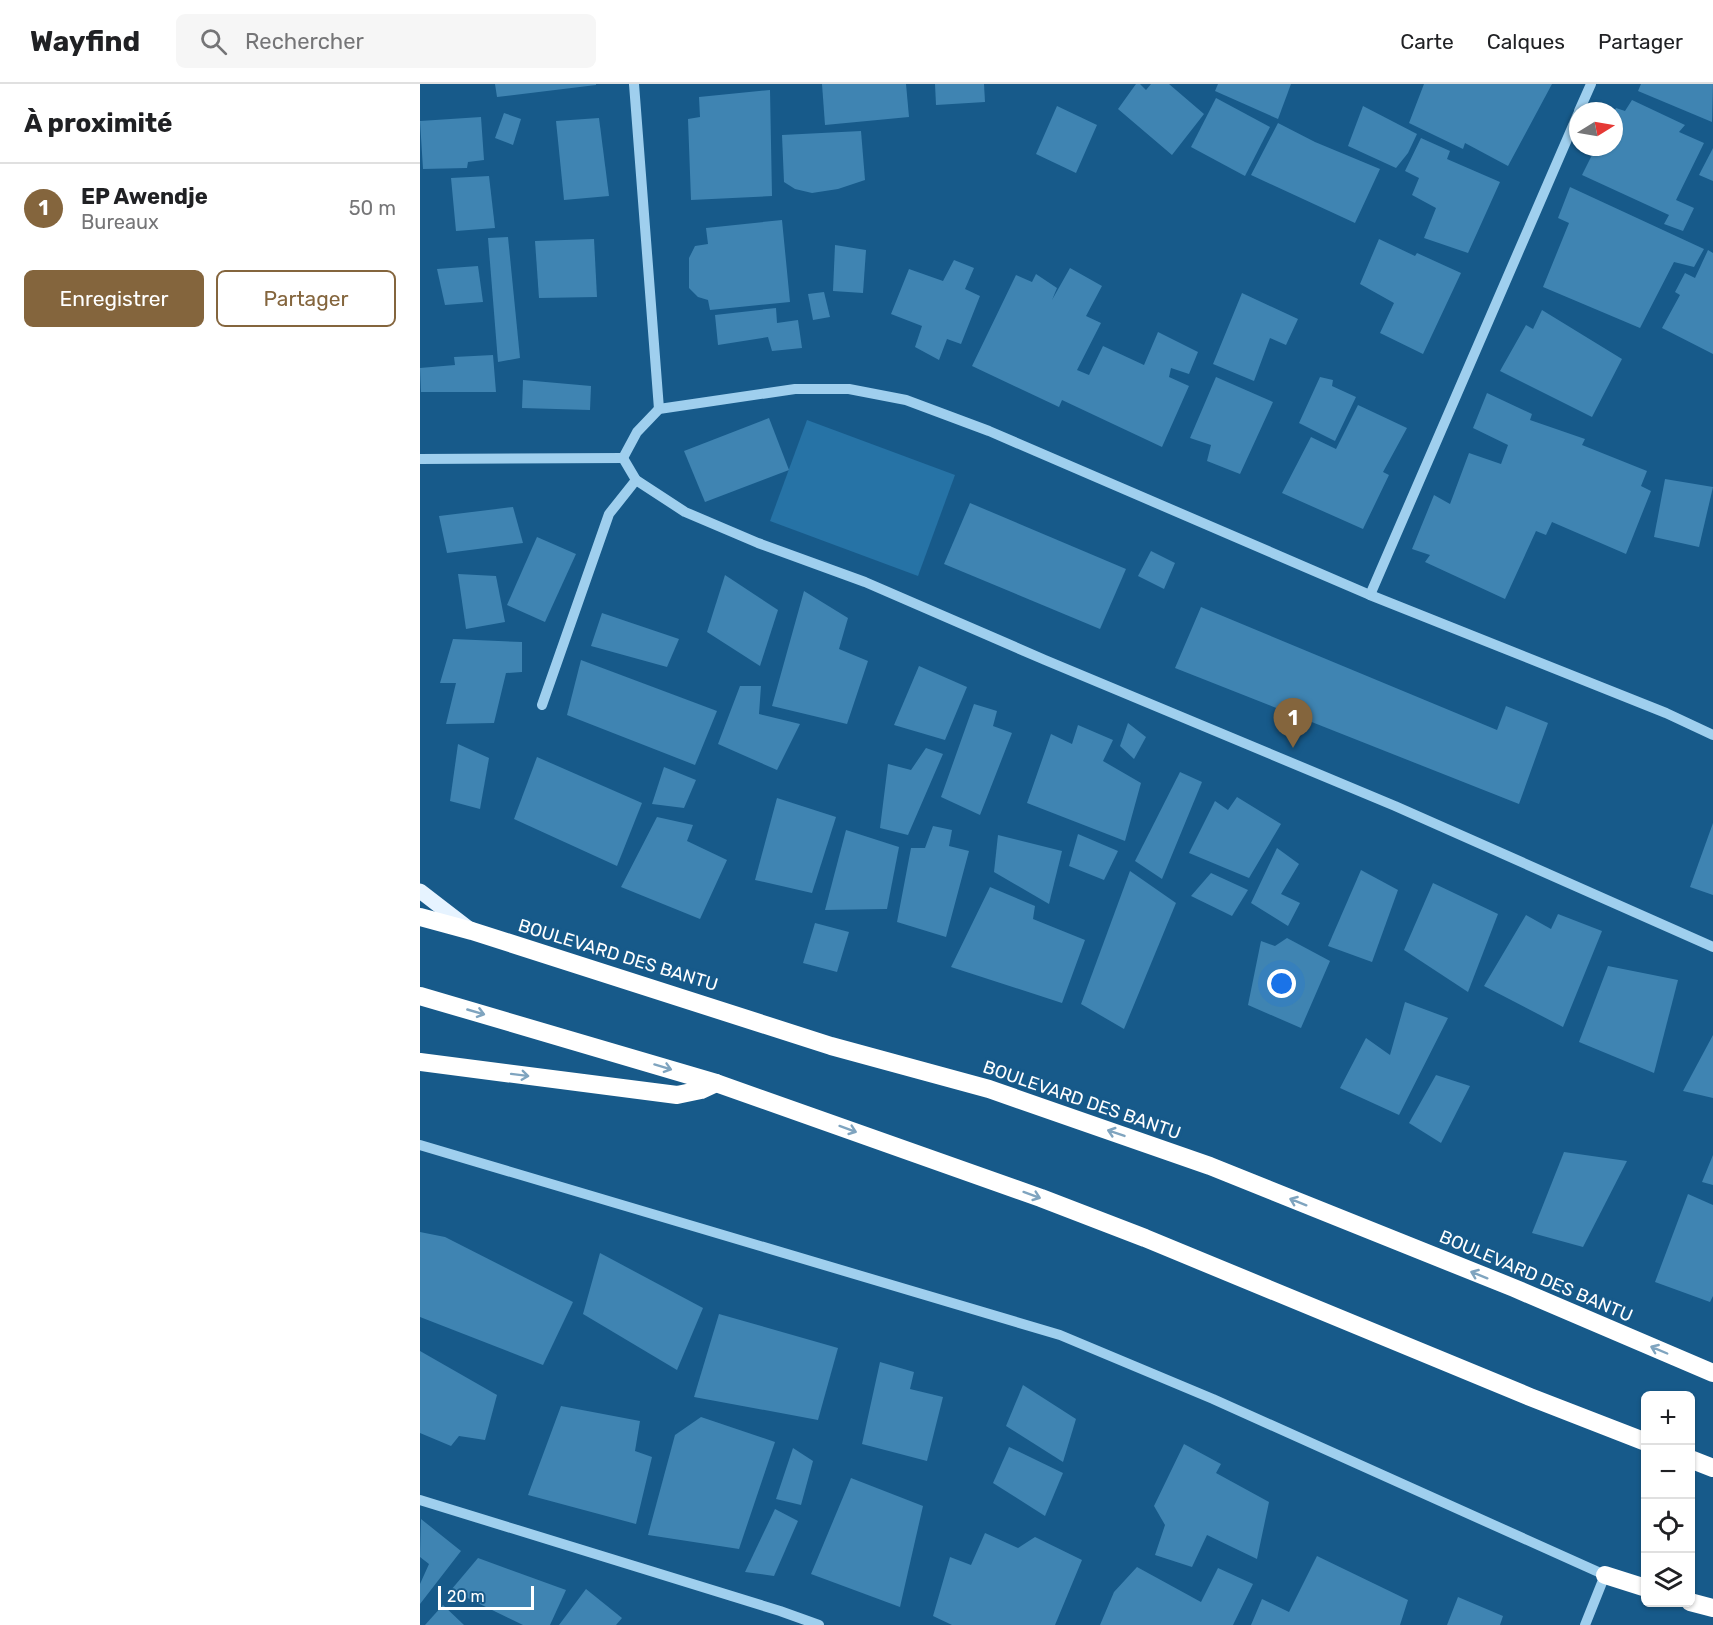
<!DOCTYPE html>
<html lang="fr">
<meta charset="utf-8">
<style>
body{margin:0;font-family:Rubik,sans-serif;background:#f6f6f6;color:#202124}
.controls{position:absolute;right:18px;bottom:18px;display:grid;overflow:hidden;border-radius:9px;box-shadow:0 2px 4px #0004}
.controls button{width:54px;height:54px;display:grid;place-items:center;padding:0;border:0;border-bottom:2px solid #e0e0e0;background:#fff;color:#202124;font:30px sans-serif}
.compass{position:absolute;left:1149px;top:18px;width:54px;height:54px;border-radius:50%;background:#fff;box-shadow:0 2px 4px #0004;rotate:79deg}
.scale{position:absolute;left:18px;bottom:15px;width:96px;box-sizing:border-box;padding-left:6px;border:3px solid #fff;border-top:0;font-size:16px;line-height:21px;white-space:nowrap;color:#fff;-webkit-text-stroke:4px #175a8a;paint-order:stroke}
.you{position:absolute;left:862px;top:900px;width:21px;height:21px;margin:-15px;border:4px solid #fff;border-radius:50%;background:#1a73e8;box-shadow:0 0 0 9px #1a73e833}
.badge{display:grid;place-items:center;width:39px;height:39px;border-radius:50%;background:#84653d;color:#fff;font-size:20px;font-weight:700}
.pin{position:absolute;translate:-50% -50px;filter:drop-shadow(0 2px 3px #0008)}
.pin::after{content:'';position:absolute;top:32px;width:21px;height:18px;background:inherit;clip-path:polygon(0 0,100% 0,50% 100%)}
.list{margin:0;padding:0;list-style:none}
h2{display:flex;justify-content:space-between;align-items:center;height:78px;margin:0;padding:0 24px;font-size:26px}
h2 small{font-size:20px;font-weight:400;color:#757577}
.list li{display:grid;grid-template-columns:39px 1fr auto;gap:18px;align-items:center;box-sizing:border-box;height:90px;padding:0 24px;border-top:2px solid #e0e0e0}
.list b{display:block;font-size:22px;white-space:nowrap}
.list p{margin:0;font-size:20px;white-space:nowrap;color:#757577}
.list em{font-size:20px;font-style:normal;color:#757577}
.actions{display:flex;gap:12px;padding:18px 24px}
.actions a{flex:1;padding:14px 0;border:2px solid #84653d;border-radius:9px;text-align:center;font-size:21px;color:#84653d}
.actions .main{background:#84653d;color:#fff}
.icon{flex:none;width:33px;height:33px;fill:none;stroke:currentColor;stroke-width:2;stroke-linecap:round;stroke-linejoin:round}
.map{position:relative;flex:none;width:1293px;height:1541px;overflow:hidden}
header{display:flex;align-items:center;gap:36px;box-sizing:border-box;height:84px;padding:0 30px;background:#fff;border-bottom:2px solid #e0e0e0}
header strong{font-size:28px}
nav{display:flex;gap:33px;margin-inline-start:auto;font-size:21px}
.search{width:420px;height:54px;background:#f6f6f6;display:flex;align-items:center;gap:15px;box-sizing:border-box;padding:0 21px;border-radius:9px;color:#757577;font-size:22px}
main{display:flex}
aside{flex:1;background:#fff}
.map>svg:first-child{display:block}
.pitch{fill:#2673a6}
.building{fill:#3f84b2}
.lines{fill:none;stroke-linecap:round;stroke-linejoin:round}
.minor{stroke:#9fcfee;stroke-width:10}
.major{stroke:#e6f3ff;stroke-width:15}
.highway{stroke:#fff;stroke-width:18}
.oneway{stroke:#7fa4bf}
.labels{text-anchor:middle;stroke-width:6;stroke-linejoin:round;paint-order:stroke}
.street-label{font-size:18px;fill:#fff;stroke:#175a8a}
</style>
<header>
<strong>Wayfind</strong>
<div class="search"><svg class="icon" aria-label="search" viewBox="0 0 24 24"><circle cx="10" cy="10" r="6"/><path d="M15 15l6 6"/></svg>Rechercher</div>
<nav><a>Carte</a><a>Calques</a><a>Partager</a></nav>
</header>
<main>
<aside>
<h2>À proximité<small></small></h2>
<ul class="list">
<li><span class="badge">1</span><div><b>EP Awendje</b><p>Bureaux</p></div><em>50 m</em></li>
</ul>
<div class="actions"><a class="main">Enregistrer</a><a>Partager</a></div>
</aside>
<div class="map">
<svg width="1293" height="1541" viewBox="0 0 1293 1541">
<rect width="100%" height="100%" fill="#175a8a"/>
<!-- pitch -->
<polygon class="pitch" points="387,336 535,391 498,492 350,437"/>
<!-- building -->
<g class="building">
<polygon points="75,0 176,0 176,1 77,13"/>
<polygon points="402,0 486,0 489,33 405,41"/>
<polygon points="515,0 564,0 565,18 516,21"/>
<polygon points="716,0 720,0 726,6 731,0 749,0 784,30 752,71 698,25"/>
<polygon points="798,0 871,0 858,35 795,7"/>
<polygon points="1004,0 1132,0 1088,82 1045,59 1043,65 989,39"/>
<polygon points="1221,0 1293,0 1292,38 1218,7"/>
<polygon points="350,6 352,112 271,116 268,35 280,33 279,13"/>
<polygon points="796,14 850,43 825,92 771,63"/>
<polygon points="1212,16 1265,41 1259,48 1284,59 1256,116 1274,124 1263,147 1244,140 1249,131 1162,91 1176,63 1194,63 1194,28 1196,24 1205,27"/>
<polygon points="637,22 677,41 656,89 616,70"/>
<polygon points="943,22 997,50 988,69 976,84 928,62"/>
<polygon points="84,29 101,35 93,61 75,54"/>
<polygon points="61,33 64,76 48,78 47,84 3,85 0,37"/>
<polygon points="179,34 189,112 144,116 136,37"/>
<polygon points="858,39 895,58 960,85 935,139 831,91"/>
<polygon points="441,47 445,96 418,105 392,109 375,105 364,98 362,51"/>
<polygon points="1001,54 1030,67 1027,75 1080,98 1048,169 1004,154 1016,124 992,111 999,94 985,87"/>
<polygon points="1293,64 1293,97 1279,91"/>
<polygon points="69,92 75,144 36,147 31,94"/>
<polygon points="1150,103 1284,165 1274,183 1254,178 1220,244 1123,203 1149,139 1138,134"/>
<polygon points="362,136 370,218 290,226 288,216 278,213 269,204 269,174 275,162 288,160 286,144"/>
<polygon points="88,153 100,274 78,278 68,154"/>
<polygon points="174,155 177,213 119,214 115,157"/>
<polygon points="959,155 995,172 997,169 1041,189 1003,270 960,249 974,219 940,200"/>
<polygon points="415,161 446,166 443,209 413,207"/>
<polygon points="1288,166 1293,169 1293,270 1242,244 1260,211 1255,208 1265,189 1275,194"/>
<polygon points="534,176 554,184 545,205 560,212 541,260 527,255 519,276 495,263 502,242 471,230 489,185 523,197"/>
<polygon points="58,182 63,218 25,221 17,185"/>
<polygon points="650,184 682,202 666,232 681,239 657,286 669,291 683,262 724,281 738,248 778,268 769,290 751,284 749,293 769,302 742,363 642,316 639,323 552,282 596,191 612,198 616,190 637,204 632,216"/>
<polygon points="404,208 410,233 393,236 388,210"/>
<polygon points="822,209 878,235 866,261 850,254 834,297 793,280"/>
<polygon points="356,224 357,239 378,236 382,264 352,267 348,253 298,261 295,231"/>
<polygon points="1122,226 1202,275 1172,333 1080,287 1106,241 1113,245"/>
<polygon points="73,271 76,308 1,308 0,284 35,281 34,273"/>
<polygon points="796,293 853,318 820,390 787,377 791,361 770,354"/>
<polygon points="900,293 913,296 912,302 936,313 915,357 879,339"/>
<polygon points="103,296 171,302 170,326 102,324"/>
<polygon points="1067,309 1112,330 1110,336 1165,355 1162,361 1227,387 1221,402 1231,407 1206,470 1132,438 1126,451 1116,447 1085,515 1005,478 1010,471 992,465 1014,411 1030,420 1049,369 1081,380 1088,361 1053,344"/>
<polygon points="938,321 987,344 963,388 969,391 943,445 862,409 891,353 916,365"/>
<polygon points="349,334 369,386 285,418 264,367"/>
<polygon points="1245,395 1293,403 1279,463 1234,453"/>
<polygon points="550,419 706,485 680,545 524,480"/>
<polygon points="93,423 103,459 27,469 19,432"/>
<polygon points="117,453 156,470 125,538 87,521"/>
<polygon points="731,467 755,479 744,505 718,492"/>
<polygon points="38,490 76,492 85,538 46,545"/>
<polygon points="305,491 358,526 340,582 287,548"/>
<polygon points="384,507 428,534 419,565 448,577 427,640 352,622"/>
<polygon points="781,523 1077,646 1086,622 1128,639 1099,720 755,584"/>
<polygon points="182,529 259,555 247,583 171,562"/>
<polygon points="33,555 102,558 102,588 86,589 74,639 26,640 36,599 20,599"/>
<polygon points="161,576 297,627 275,681 147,631"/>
<polygon points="499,582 547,603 525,656 474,641"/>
<polygon points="320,602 341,602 339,630 380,640 357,686 298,660"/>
<polygon points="554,620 577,627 573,642 592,649 560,731 521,713"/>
<polygon points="708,639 726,653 714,675 700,662"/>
<polygon points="658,641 693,656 683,677 721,699 705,757 607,719 631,650 652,660"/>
<polygon points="38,660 69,674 60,725 30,717"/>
<polygon points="506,664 523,670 488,751 460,744 468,680 491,686"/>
<polygon points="117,673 222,719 197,782 94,735"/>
<polygon points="244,683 276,696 264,724 232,720"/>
<polygon points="760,688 782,698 742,795 715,777"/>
<polygon points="817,713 861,740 829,794 769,769 795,717 808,726"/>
<polygon points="357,714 416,733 392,809 335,796"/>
<polygon points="237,733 273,741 267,757 307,776 280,835 201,803"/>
<polygon points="1293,739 1293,811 1270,803"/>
<polygon points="513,742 532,746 529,762 549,767 526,853 477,838 491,764 505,764"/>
<polygon points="426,746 479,763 467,825 405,826"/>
<polygon points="658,750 698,767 684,796 649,782"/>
<polygon points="578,751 642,767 629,820 574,788"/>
<polygon points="857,764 879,780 861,810 880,819 868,842 831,819"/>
<polygon points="941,786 978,806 952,878 908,862"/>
<polygon points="710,787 756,819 704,945 661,920"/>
<polygon points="791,789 828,806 812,832 771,812"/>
<polygon points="1013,799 1078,830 1048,908 984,866"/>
<polygon points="570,803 615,822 613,835 665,856 642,919 531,883"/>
<polygon points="1138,830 1182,847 1143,943 1064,902 1106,831 1131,845"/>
<polygon points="395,839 429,848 417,888 383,879"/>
<polygon points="867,854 910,877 881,944 828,921 841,857 855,862"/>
<polygon points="1188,882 1258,896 1234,989 1159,958"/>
<polygon points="985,918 1028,934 979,1031 920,1004 946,954 970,971"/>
<polygon points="1293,951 1293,1014 1263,1007"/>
<polygon points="1016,991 1050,1002 1021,1059 989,1039"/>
<polygon points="1144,1068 1207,1077 1163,1163 1112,1149"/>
<polygon points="1293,1071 1293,1101 1282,1098"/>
<polygon points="1268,1110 1293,1121 1293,1212 1290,1218 1235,1198"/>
<polygon points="0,1148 25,1153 153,1218 123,1281 0,1233"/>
<polygon points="180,1169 283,1224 257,1286 163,1230"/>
<polygon points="299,1230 418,1264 398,1336 274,1313"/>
<polygon points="0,1267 77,1311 65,1356 39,1352 31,1362 0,1349"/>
<polygon points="460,1278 494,1288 490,1305 523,1313 507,1377 442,1360"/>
<polygon points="603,1301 656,1335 643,1378 586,1342"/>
<polygon points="141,1322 220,1337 215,1367 232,1373 216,1440 108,1411"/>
<polygon points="281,1333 355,1358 319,1465 228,1451 255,1351"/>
<polygon points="764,1360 801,1380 796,1389 849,1418 837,1475 787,1451 772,1483 735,1471 745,1441 734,1422"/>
<polygon points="589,1363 643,1389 625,1432 573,1399"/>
<polygon points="373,1364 393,1377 381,1421 356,1415"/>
<polygon points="431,1394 503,1422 480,1523 391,1490"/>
<polygon points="355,1425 378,1437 354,1492 325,1488"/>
<polygon points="1,1435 41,1467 0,1520 0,1500 9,1480 0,1473"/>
<polygon points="565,1449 598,1464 615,1453 662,1476 635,1541 532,1541 513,1532 530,1473 551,1481"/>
<polygon points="897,1472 988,1516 980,1541 831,1541 842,1515 869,1528"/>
<polygon points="58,1474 146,1506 130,1541 103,1541 31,1506"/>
<polygon points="717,1483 781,1518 798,1484 833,1500 813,1541 680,1541 694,1508"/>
<polygon points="166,1505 202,1534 196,1541 139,1541"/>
<polygon points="1038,1513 1083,1532 1080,1541 1027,1541"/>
<polygon points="23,1521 44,1541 5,1541"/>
</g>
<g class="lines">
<!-- minor -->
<g class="minor">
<polyline points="214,0 239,325"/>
<polyline points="1159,27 1171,0"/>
<polyline points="203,374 216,396 265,428 338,459 445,498 625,576 975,722 1293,863"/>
<polyline points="203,374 217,348 239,325 375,305 429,305 486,316 569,347 950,511 1246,629 1293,651"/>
<polyline points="0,375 203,374"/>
<polyline points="950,511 1158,30"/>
<polyline points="122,621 189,430 216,396"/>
<polyline points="0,1061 640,1251 793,1315 1185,1491 1165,1541"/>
<polyline points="0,1416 360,1527 399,1541"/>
</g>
<!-- major -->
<polyline class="major" points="0,807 48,844"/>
<!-- highway -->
<g class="highway">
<polyline points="0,833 52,847 411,962 569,1005 790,1082 1094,1204 1293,1289"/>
<polyline points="0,912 296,999 621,1114 725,1154 1110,1313 1226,1358"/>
<polyline points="0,978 257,1011 281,1006 296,999"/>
<polyline points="1270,1375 1293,1384"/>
<polyline points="1185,1491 1226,1504"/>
<polyline points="1270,1518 1293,1524"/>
</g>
</g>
<!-- one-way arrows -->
<defs><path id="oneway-shaft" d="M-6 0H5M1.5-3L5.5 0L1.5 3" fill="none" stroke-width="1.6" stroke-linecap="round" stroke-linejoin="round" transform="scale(1.5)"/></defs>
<g class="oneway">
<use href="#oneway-shaft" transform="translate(56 928) rotate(16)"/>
<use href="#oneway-shaft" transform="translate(243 983) rotate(17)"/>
<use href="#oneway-shaft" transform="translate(100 991) rotate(7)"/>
<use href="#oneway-shaft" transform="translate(428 1045) rotate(20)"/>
<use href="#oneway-shaft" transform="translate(696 1049) rotate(-161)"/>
<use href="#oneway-shaft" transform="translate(612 1111) rotate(20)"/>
<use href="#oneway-shaft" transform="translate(878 1118) rotate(-158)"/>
<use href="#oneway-shaft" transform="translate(1059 1191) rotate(-158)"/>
<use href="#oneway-shaft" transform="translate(1239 1266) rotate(-157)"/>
</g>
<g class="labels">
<!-- street labels -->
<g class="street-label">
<text transform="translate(198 871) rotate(17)" y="6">BOULEVARD DES BANTU</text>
<text transform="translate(662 1016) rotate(19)" y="6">BOULEVARD DES BANTU</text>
<text transform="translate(1116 1192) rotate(23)" y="6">BOULEVARD DES BANTU</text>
</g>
</g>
</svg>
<div class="controls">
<button>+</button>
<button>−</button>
<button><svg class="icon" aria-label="locate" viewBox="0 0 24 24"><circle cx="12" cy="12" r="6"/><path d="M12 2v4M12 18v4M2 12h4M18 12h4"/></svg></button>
<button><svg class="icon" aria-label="layers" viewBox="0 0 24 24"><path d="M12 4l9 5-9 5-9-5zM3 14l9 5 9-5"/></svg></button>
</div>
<svg class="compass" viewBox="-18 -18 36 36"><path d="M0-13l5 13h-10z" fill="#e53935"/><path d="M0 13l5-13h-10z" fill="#757577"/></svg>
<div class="scale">20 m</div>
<div class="you"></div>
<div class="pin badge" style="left:873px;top:664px">1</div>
</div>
</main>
